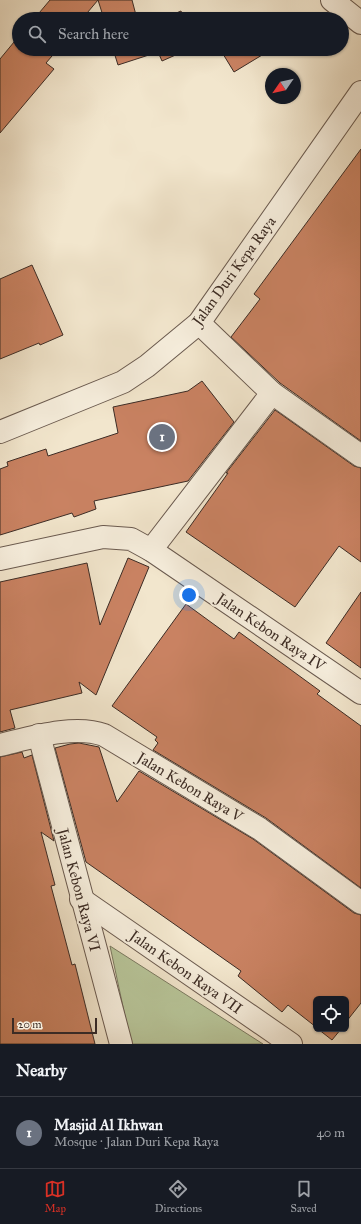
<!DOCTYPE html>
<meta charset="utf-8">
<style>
body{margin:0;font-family:"IM FELL Great Primer",serif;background:#242831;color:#f1f3f6}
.controls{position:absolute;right:12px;bottom:12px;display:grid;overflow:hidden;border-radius:6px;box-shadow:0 1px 3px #0004}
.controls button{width:36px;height:36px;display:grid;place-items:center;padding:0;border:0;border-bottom:1px solid #363941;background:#171b24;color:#f1f3f6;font:20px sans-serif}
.compass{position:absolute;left:265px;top:68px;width:36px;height:36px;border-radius:50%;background:#171b24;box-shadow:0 1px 3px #0004;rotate:236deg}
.scale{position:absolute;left:12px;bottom:10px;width:85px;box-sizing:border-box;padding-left:4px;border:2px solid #3c2c25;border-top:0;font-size:11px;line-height:14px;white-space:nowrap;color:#3c2c25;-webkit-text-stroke:3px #f7efde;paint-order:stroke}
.you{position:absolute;left:189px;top:595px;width:14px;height:14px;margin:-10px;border:3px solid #fff;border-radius:50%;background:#1a73e8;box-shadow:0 0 0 6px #1a73e833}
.badge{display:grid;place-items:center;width:26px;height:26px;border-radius:50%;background:#d93025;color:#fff;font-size:13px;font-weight:700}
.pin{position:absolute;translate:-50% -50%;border:2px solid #fff;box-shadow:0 1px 4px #0006}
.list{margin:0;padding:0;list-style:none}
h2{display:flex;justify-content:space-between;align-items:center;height:52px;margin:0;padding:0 16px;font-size:17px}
h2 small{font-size:13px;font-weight:400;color:#9ea1a6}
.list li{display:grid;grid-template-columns:26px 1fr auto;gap:12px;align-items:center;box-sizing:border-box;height:72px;padding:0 16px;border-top:1px solid #363941}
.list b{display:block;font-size:15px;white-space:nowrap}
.list p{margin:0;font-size:13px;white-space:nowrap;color:#9ea1a6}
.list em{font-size:13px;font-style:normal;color:#9ea1a6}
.icon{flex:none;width:22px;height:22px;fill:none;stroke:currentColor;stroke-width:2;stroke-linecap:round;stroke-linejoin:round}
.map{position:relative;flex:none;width:361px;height:1044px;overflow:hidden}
.search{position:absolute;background:#171b24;box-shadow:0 1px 3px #0004;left:12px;right:12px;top:12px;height:44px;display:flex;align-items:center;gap:10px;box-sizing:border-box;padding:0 14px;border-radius:22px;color:#9ea1a6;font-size:15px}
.sheet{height:124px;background:#171b24}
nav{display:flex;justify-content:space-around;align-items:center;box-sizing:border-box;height:56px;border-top:1px solid #363941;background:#171b24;font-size:11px;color:#9ea1a6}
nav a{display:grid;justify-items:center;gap:2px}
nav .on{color:#d93025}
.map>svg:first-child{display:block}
.green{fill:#b8c69a;stroke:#7a7960}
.building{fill:#c98262;stroke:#3c2c25}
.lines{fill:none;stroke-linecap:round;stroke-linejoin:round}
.minor-casing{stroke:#6a5a4f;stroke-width:24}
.minor{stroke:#f7efde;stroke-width:22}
.labels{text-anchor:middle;stroke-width:4;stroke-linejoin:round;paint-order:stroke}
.street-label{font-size:15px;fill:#3c2c25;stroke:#f7efde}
</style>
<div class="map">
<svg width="361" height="1044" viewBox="0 0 361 1044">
<rect width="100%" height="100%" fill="#f2e6cd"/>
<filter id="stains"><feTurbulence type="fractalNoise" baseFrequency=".005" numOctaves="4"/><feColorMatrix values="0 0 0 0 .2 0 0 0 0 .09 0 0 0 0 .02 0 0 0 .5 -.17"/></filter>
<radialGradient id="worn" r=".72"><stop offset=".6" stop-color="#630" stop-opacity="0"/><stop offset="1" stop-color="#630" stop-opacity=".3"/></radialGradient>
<!-- green -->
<polygon class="green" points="110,946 263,1044 131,1044"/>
<!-- building -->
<g class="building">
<polygon points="50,0 98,0 82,19 34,19"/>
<polygon points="98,0 132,0 137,19 104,19"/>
<polygon points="181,11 184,19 162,19"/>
<polygon points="19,36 19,49 58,49 46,63 54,69 0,133 0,59"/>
<polygon points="113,49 189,49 162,61 158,52 118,65"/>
<polygon points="220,49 272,49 234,72"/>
<polygon points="361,149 361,441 280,383 231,337 260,299 254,294"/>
<polygon points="32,265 63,335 40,345 39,343 0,359 0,279"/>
<polygon points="202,381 234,422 188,481 94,501 96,509 74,517 72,513 0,535 0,469 8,466 7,462 46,449 48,456 118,433 113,407 188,391"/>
<polygon points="275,410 354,466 361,468 361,562 339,546 295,607 186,532 228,473 226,473"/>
<polygon points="128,558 149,567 96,695 79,682 82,693 10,710 15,728 0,732 0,582 87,563 100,625"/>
<polygon points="361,592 361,668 326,643"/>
<polygon points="186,604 234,639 239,632 320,691 317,694 361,726 361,888 266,818 153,750 158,743 155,740 157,737 112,706"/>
<polygon points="79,743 99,747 117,802 139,771 253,839 354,913 361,915 361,1003 346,1022 346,999 316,999 316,1027 288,1005 282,1012 238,976 241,971 86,862 55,748 70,744"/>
<polygon points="22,752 24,758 32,755 54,841 41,832 55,885 51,886 72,965 75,964 95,1044 0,1044 0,757"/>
<polygon points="318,1029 341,1029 332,1040"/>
</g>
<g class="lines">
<defs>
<g id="minor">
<polyline points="332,0 361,23"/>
<polyline points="199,323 272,393 361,456"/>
<polyline points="0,432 123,382 147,366 199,323 361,92"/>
<polyline points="151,550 272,393"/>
<polyline points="0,559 103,537 131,539 151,550 361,693"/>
<polyline points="39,735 121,1044"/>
<path d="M0 745C30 738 74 724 104 735L260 829 361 903"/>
<polyline points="81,899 291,1044"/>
</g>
</defs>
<!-- minor casing -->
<use href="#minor" class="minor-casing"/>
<!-- minor -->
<use href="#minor" class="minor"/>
</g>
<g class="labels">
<!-- street labels -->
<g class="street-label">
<text transform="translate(234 271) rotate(-54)" y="5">Jalan Duri Kepa Raya</text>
<text transform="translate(271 632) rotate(34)" y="5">Jalan Kebon Raya IV</text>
<text transform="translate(190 787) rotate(31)" y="5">Jalan Kebon Raya V</text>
<text transform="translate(79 890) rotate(75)" y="5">Jalan Kebon Raya VI</text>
<text transform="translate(186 972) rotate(35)" y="5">Jalan Kebon Raya VII</text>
</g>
</g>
<rect width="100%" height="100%" filter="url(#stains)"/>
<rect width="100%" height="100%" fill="url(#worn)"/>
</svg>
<div class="controls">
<button><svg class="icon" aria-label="locate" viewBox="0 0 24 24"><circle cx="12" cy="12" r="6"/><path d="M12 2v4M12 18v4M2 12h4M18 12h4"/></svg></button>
</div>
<svg class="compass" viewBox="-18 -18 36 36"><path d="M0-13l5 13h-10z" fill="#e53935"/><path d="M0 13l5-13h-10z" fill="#9ea1a6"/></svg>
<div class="scale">20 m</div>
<div class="you"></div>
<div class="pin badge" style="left:162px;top:437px;background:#6b7280">1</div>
<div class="search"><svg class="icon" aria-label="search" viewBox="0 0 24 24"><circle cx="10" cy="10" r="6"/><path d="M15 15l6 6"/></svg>Search here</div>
</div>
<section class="sheet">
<h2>Nearby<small></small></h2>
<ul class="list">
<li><span class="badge" style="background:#6b7280">1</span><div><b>Masjid Al Ikhwan</b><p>Mosque · Jalan Duri Kepa Raya</p></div><em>40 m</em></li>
</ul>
</section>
<nav>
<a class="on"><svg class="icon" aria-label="map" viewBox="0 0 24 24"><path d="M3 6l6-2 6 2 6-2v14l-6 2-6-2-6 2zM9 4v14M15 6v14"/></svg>Map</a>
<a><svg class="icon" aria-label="directions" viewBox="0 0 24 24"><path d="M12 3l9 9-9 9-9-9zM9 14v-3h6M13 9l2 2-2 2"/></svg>Directions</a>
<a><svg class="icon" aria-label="saved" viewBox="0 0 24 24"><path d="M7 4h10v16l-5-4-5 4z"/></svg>Saved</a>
</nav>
